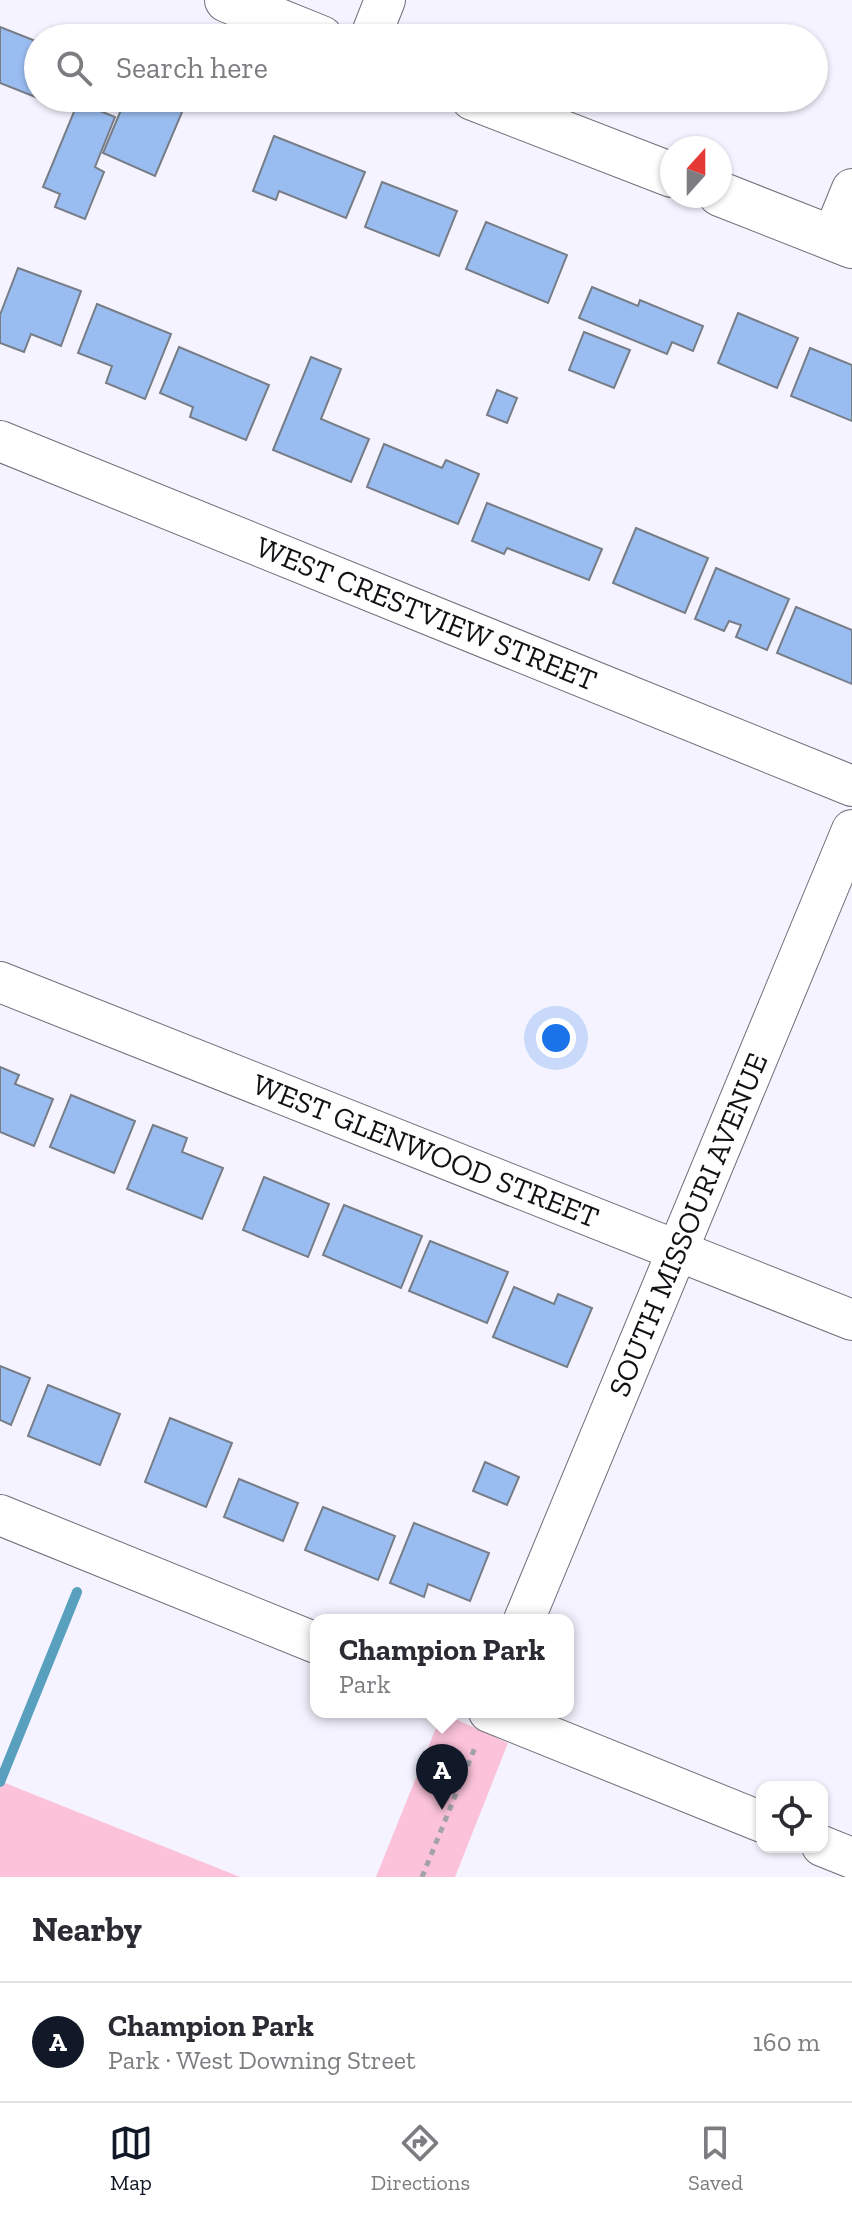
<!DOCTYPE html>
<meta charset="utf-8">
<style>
body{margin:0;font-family:"Zilla Slab",serif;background:#f2f2f3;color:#2b2b33}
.controls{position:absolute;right:24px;bottom:24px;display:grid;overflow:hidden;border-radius:16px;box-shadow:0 2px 6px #0004}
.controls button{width:72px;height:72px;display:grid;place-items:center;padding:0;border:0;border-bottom:2px solid #e1e1e2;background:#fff;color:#2b2b33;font:40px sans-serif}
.compass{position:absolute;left:660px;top:136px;width:72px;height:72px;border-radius:50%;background:#fff;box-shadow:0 2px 6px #0004;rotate:21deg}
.you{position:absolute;left:556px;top:1038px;width:28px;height:28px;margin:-20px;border:6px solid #fff;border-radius:50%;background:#1a73e8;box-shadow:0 0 0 12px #1a73e833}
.badge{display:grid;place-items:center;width:52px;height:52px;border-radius:50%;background:#111827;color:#fff;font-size:26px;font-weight:700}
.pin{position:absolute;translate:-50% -66px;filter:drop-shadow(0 2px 4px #0008)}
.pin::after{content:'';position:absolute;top:42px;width:28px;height:24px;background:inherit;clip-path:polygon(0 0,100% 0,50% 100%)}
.popup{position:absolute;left:310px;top:1614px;width:264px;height:104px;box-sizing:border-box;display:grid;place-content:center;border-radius:16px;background:#fff;filter:drop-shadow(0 2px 6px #0005);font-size:26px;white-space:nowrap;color:#7c7c81}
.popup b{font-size:30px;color:#2b2b33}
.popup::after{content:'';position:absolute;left:50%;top:100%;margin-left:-16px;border:16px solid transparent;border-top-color:#fff}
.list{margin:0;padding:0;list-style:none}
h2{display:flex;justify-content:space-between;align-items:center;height:104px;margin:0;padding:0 32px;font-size:34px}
h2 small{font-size:26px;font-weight:400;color:#7c7c81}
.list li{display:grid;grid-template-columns:52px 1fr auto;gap:24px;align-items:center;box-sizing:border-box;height:120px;padding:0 32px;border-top:2px solid #e1e1e2}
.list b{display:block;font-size:30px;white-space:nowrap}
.list p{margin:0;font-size:26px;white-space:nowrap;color:#7c7c81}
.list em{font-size:26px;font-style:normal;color:#7c7c81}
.icon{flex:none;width:44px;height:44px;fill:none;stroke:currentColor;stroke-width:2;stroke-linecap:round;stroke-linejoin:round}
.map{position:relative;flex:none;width:852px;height:1877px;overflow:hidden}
.search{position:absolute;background:#fff;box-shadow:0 2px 6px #0004;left:24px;right:24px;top:24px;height:88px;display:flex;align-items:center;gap:20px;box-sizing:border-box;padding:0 28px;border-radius:44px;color:#7c7c81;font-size:30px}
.sheet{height:224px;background:#fff}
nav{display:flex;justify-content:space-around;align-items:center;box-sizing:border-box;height:112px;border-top:2px solid #e1e1e2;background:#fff;font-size:22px;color:#7c7c81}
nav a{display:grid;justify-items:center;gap:4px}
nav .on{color:#111827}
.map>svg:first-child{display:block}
.green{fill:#fbc2d9}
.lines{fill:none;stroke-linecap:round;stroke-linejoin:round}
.stream{stroke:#59a0be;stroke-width:10}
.building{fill:#9abdf1;stroke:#777d86;stroke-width:2}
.minor-casing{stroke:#6f6e78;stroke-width:42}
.tertiary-casing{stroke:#6f6e78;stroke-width:46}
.path{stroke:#a3a2ab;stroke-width:5;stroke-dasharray:6 6;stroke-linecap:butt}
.minor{stroke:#fff;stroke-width:40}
.tertiary{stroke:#fff;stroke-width:44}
.labels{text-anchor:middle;stroke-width:6;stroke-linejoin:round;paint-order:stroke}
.street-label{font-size:30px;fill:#121216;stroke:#f4f3ff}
</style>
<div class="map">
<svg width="852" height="1877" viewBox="0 0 852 1877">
<rect width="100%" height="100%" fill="#f4f3ff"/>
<!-- green -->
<g class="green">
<polygon points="442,1713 508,1743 455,1877 376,1877"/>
<polygon points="0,1781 240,1877 0,1877"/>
</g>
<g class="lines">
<!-- stream -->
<polyline class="stream" points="0,1782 77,1592"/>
</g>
<!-- building -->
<g class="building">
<polygon points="0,27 38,42 38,98 0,83"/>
<polygon points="52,28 78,38 48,38"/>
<polygon points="39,98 69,98 65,108"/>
<polygon points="126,98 188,98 155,176 103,153"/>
<polygon points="78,102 115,117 95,167 104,172 85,219 55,207 60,194 43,187"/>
<polygon points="274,136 365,172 346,218 279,191 276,200 253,191"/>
<polygon points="382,182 457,211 439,256 365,227"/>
<polygon points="486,222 567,255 548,303 466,269"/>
<polygon points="18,268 81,291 61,346 31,334 24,352 0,343 0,315"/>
<polygon points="592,287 638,306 640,300 703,326 693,351 672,342 667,354 579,318"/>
<polygon points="97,304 171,334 145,399 106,383 112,366 78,353"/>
<polygon points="738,313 798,338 777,388 718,363"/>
<polygon points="584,332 630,350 614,388 569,370"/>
<polygon points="179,347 269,385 246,440 190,417 193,407 160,393"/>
<polygon points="810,348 852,365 852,421 791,396"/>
<polygon points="311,357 341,369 321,419 369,439 351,482 273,450"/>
<polygon points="497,390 517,398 507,423 487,415"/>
<polygon points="384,444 442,468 446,460 479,474 458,524 367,487"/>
<polygon points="487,503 602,549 589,580 507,548 504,554 472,541"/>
<polygon points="636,528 708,558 685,613 613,583"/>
<polygon points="716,568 789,599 767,650 736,637 741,625 729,621 724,631 695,619"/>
<polygon points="796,607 852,630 852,684 777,653"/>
<polygon points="0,1067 19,1075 15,1084 53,1099 34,1146 0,1132"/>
<polygon points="71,1095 135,1121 114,1173 50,1147"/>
<polygon points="153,1125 187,1138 182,1152 223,1168 202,1219 127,1189"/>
<polygon points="264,1177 329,1204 308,1257 243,1230"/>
<polygon points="344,1205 422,1236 401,1288 323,1255"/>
<polygon points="430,1241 508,1272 487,1323 409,1291"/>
<polygon points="514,1287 554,1304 558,1294 592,1308 567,1367 493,1337"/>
<polygon points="0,1366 30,1378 11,1425 0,1420"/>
<polygon points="48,1385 120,1414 100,1465 28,1436"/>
<polygon points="170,1418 232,1443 206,1507 145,1482"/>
<polygon points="485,1462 519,1477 507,1505 473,1491"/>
<polygon points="239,1479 298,1503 283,1541 224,1517"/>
<polygon points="323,1507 395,1536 378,1580 305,1550"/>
<polygon points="414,1523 489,1553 470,1601 428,1584 424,1597 390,1583"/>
</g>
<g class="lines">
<defs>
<g id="minor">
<polyline points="370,38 385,0"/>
<polyline points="832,238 852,189"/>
<path id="s1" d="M0 441 852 786"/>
<path id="s2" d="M0 982 852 1320"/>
<polyline points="0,1515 316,1643"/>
<path id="s3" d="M524 1620 852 830"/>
<polyline points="489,1712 762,1822"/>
<polyline points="822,1846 852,1858"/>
</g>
<g id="tertiary">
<polyline points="227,0 321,38"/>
<polyline points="473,98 672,175"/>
<polyline points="720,194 852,246"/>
</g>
</defs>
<!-- minor casing -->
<use href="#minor" class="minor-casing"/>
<!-- tertiary casing -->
<use href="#tertiary" class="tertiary-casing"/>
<!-- path -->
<polyline class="path" points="422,1877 476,1745"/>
<!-- minor -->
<use href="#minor" class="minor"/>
<!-- tertiary -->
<use href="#tertiary" class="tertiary"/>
</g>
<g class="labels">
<!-- street labels -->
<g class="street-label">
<text dy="10" stroke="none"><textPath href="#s1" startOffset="460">WEST CRESTVIEW STREET</textPath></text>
<text dy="10" stroke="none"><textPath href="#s2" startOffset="458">WEST GLENWOOD STREET</textPath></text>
<text dy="10" stroke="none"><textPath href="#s3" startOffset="428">SOUTH MISSOURI AVENUE</textPath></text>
</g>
</g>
</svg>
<div class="controls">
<button><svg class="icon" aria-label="locate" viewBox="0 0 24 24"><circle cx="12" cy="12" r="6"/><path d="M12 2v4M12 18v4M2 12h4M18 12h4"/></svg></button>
</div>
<svg class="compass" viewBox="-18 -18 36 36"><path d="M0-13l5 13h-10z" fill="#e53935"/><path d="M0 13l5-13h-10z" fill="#7c7c81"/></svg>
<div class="you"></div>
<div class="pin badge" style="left:442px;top:1810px">A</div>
<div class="popup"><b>Champion Park</b>Park</div>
<div class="search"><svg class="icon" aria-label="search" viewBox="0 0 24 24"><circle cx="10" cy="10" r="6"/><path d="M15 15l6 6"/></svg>Search here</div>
</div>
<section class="sheet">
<h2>Nearby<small></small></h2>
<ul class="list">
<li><span class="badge">A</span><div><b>Champion Park</b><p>Park · West Downing Street</p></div><em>160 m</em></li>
</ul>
</section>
<nav>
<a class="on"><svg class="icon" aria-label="map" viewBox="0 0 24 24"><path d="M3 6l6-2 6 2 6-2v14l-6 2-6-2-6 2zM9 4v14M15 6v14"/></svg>Map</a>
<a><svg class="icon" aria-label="directions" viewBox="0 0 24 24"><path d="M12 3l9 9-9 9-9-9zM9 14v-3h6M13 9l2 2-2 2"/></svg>Directions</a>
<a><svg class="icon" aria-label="saved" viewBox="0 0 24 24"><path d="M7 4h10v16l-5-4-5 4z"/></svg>Saved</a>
</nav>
